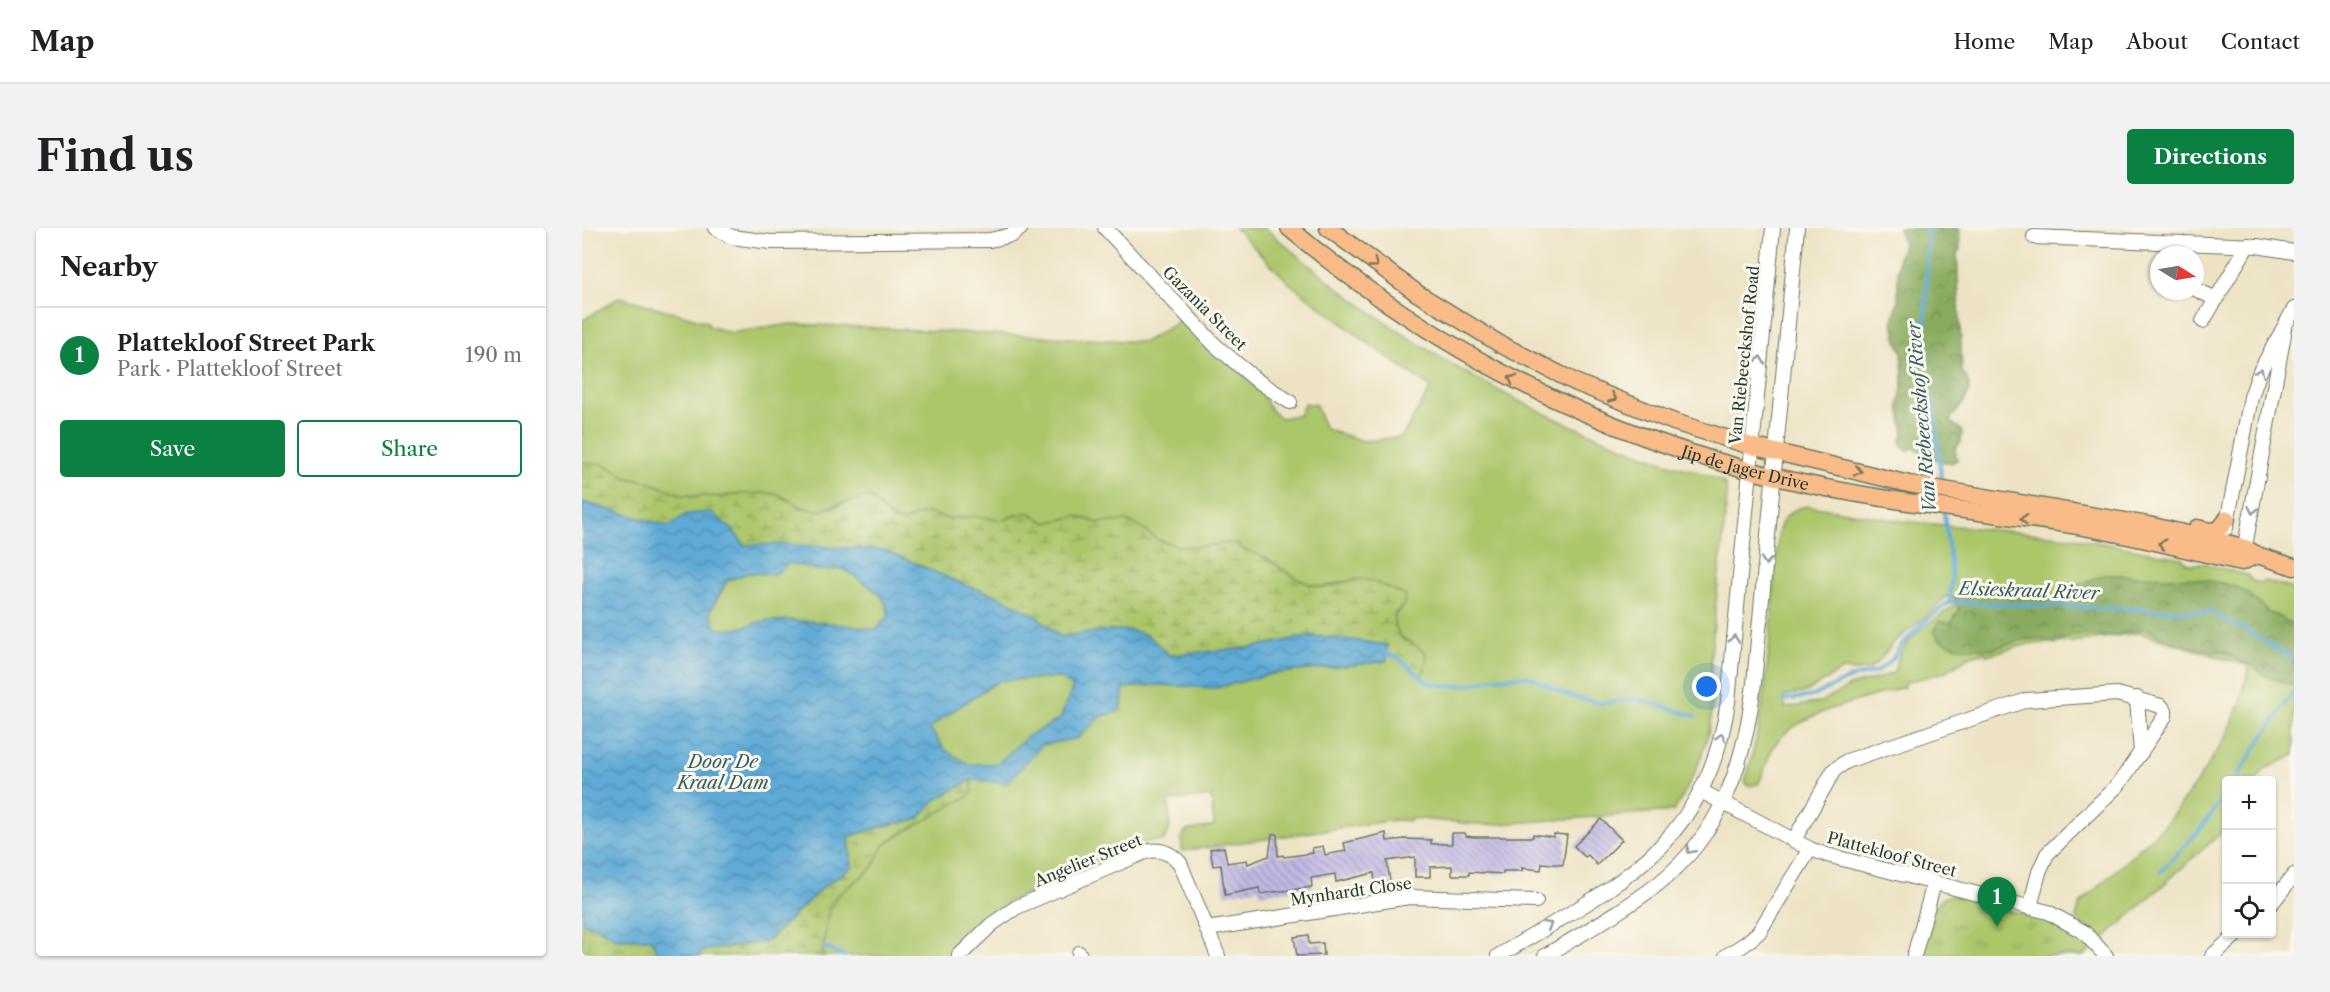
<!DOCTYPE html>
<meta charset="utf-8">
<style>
body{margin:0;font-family:"Libre Caslon Text",serif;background:#f2f2f2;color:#202124}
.controls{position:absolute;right:18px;bottom:18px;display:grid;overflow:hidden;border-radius:6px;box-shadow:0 2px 4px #0004}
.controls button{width:54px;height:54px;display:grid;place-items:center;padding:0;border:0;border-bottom:2px solid #e0e0e0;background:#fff;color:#202124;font:30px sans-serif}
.compass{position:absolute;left:1568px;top:18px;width:54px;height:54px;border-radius:50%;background:#fff;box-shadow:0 2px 4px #0004;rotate:101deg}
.you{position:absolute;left:1125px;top:459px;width:21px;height:21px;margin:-15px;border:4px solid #fff;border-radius:50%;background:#1a73e8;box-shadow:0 0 0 9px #1a73e833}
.badge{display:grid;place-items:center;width:39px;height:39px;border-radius:50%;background:#0b8043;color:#fff;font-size:20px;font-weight:700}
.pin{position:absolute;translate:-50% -50px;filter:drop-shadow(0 2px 3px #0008)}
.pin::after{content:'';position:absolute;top:32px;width:21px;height:18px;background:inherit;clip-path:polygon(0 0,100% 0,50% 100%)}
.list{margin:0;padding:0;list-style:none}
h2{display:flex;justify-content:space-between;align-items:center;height:78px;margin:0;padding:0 24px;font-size:26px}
h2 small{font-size:20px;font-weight:400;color:#757577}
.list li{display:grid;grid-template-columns:39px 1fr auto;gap:18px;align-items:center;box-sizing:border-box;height:96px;padding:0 24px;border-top:2px solid #e0e0e0}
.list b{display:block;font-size:22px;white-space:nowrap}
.list p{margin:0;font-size:20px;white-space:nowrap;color:#757577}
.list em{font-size:20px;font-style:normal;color:#757577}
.actions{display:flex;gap:12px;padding:18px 24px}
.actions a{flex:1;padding:14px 0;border:2px solid #0b8043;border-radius:6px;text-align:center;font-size:21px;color:#0b8043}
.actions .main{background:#0b8043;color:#fff}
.icon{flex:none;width:33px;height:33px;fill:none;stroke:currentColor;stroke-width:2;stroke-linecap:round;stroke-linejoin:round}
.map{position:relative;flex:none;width:1712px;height:728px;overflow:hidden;border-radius:6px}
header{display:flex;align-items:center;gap:36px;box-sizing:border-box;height:84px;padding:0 30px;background:#fff;border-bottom:2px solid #e0e0e0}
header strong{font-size:28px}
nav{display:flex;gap:33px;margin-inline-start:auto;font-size:21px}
.intro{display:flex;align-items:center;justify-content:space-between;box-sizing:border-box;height:144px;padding:0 36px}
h1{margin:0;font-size:42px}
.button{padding:15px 27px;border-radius:6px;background:#0b8043;color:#fff;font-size:21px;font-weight:700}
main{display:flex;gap:36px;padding:0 36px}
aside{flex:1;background:#fff;border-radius:6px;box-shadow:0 2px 4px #0004}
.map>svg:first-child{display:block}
.green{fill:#acc66b;stroke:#668250;stroke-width:1.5;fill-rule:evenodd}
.forest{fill:url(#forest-crowns);stroke:#54744a;stroke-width:1.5}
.wetland{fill:url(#wetland-marsh);stroke:#668250;stroke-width:1.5}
.park{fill:url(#park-tufts);stroke:#668250;stroke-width:1.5}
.water{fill:url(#water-waves);stroke:#3e7485;stroke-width:1.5;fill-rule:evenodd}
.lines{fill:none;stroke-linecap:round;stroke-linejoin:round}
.stream{stroke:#5eaad6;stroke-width:4}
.building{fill:url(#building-back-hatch)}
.minor-casing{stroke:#677766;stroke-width:16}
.major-casing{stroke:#677766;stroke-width:19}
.minor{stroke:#fff;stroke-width:14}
.major{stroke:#f9bc89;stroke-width:16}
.oneway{stroke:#81765a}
.oneway2{stroke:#8f9e9a}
.labels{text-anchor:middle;stroke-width:6;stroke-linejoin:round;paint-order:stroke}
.street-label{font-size:16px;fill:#1f3d34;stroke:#fbf7ec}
.water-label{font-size:18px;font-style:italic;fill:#325e65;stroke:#fbf7ec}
</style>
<header>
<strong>Map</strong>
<nav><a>Home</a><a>Map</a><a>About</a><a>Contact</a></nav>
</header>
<div class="intro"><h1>Find us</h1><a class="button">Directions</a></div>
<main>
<aside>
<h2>Nearby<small></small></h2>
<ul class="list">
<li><span class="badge">1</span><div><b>Plattekloof Street Park</b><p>Park · Plattekloof Street</p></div><em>190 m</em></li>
</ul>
<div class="actions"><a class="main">Save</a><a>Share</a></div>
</aside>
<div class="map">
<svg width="1712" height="728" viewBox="0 0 1712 728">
<defs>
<pattern id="forest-crowns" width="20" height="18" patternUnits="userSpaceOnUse" patternTransform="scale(1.5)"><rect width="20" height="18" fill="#89ab5f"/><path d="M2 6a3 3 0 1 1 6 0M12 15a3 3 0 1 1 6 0" fill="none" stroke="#6f8c4f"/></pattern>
<pattern id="wetland-marsh" width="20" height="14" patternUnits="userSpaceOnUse" patternTransform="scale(1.5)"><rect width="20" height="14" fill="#acc66b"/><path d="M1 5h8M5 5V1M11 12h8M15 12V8" fill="none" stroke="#8ba259"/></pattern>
<pattern id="park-tufts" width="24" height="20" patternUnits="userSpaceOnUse" patternTransform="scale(1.5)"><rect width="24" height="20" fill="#acc66b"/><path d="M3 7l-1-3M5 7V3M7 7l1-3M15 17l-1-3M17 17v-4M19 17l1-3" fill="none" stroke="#8ba259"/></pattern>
<pattern id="water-waves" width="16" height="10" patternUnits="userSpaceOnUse" patternTransform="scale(1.5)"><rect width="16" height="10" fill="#5eaad6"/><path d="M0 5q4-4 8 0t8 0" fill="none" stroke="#4d8cae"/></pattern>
<pattern id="building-back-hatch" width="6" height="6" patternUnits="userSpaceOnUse" patternTransform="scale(1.5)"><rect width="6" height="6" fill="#c3b9e5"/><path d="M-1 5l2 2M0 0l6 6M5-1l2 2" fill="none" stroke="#9e98ba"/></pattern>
</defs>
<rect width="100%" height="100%" fill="#fbf7ec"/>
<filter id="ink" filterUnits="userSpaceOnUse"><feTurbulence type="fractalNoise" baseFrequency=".0167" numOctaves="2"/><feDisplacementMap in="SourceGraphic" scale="12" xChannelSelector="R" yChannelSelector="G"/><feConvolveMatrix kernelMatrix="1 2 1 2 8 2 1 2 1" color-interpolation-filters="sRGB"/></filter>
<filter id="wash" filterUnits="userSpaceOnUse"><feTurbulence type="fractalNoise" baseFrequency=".008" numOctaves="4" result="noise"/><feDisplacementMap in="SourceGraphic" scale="24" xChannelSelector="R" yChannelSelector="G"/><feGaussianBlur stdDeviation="1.35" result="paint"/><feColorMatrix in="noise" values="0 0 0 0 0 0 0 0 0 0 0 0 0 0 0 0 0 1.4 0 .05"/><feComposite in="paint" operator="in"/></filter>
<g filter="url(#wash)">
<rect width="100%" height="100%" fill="#ede3c4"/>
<!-- green -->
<g class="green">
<path d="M653 0H683C774 80 876 148 988 197 1021 211 1055 225 1090 237 1106 242 1127 245 1141 254L1144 258 1145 269C1140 322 1133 376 1129 429 1128 445 1131 460 1130 475 1129 514 1112 550 1092 583L905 597 828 590V593L813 592 600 623V608L604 603 632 598 629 568 587 573 588 600 581 613H568L555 617 427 673 406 688 364 728H240L246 684 254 669 291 639 302 617 349 587 388 567 390 557 389 552 425 555 460 517 496 510 518 489 539 482 542 460 574 457 634 460 689 446 805 433V425L819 432 835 446 830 415C812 408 805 393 821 378L766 353 740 359 724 355 709 348 683 329 663 324 645 315 618 319 596 318 576 312 558 299 543 293 516 295 495 288 464 295 450 286H436L421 292 389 288 367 291 346 285 333 288 323 294 313 293 289 270 258 275 237 283 221 280 197 267 153 266 138 269 100 267 64 253 43 250 30 240 20 236 0 234V93L38 69 126 94V98L145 104H154L209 96 261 98 562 114 593 96 599 90 677 161C686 173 685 182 698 190L717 187 723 175 734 177 742 199 746 202 781 213 820 209 849 160 783 113 707 55Z"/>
<path d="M1227 278 1320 293 1487 309 1600 330 1604 335 1611 337 1619 335 1665 347 1670 353 1677 355 1684 353 1712 361V527L1683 541 1675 552H1644V597L1641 603 1520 712 1494 690 1498 676 1584 596 1615 554 1644 509 1658 477 1667 438 1557 405 1490 414 1447 416 1404 427 1403 424 1386 429 1363 444 1322 455V459C1285 471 1213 484 1192 518 1185 529 1183 544 1176 556L1166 558 1163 553C1189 472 1188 385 1197 302 1202 287 1212 279 1227 278ZM1364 368 1373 371 1374 376C1348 396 1318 409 1312 444L1301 449 1270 457 1239 474 1203 480 1202 468 1224 464 1260 442 1274 443 1288 441 1296 434 1312 414 1351 383Z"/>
<polygon points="207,334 235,342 262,341 298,366 305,378 307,387 294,402 209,392 184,393 146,403 134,400 128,384 145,353 166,345 193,345"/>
<polygon points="479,450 491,458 478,491 446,508 415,536 386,536 363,522 348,501 358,492 418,452"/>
</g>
<!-- forest -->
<g class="forest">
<path d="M1319 0H1377L1378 22 1375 25 1380 144C1397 163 1379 178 1367 193L1380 202 1379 215 1373 220 1375 232 1369 235 1355 232 1332 220 1325 223 1320 219 1319 211 1322 206 1317 177 1321 154 1320 124 1314 110 1311 92 1316 73V30L1321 18 1317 1Z"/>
<path d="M1525 346C1567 351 1612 345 1654 359 1667 364 1676 376 1687 384 1695 389 1704 391 1712 397V458L1683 448 1670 437 1657 433 1641 423 1630 424 1584 412 1564 400 1523 409 1500 406 1489 407 1474 416 1457 411 1440 412 1411 421 1376 419 1359 413 1352 404 1357 393 1369 395 1378 381 1373 371 1377 366 1401 364 1412 360 1427 368 1461 371 1483 365 1498 356Z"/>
</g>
<!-- wetland -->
<g class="wetland">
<path d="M0 234 20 236 30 240 43 250 64 253 100 267 138 269 153 266 186 265 197 267 221 280 237 283 284 269 289 270 312 293 323 294 333 288 346 285 367 291 389 288 421 292 445 284 464 295 495 288 516 295 543 293 558 299 576 312 596 318 618 319 645 315 656 316C666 327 673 323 684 330 702 341 716 355 738 359 751 361 762 353 774 351 790 350 809 362 823 367L821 378 812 386V396L820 411 830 415 844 425 845 430 841 446H835L819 432 805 425 804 417 728 408 666 420 587 427C580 421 570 409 561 406 536 397 504 407 477 408L455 388 414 367 385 358 242 319 162 317 151 302 105 286 87 298 0 274Z"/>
<polygon points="389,552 391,563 388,567 310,611 302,617 291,639 254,669 246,684 240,728 116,728 120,723 184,714 241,659 270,639 267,609 302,598 336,591 352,573"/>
<polygon points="0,694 15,699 35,711 69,711 77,728 0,728"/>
</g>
<!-- park -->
<path class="park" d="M1369 667 1469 693 1494 708 1509 721 1501 728H1339C1346 709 1345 672 1369 667Z"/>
<!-- water -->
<path class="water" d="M0 274 87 298 105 286 129 284 151 302 162 317 201 316 303 322 385 358 414 367 455 388 477 408C504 407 536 397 562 406 570 409 580 421 587 427L666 420 728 408 748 409 805 417V433L689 446 634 460 574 457 542 460 539 482 518 489 496 510 460 517 425 555 389 552 352 573 336 591 302 598 267 609 270 639 241 659 184 714 120 723 116 728H77L69 711H35L15 699 0 694ZM207 335 235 342 262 341 298 366 305 378 307 387 294 402C261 396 221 391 188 393 168 393 155 406 134 400L128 383 145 353 166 345 193 346ZM478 450 491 459 478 491 446 508 415 536H386L363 522 348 501 358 492 418 452Z"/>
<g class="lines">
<!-- stream -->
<g class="stream">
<polyline points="1346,0 1343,104 1346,156 1352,181 1360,256"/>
<polyline points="1362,284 1370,351 1367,374"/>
<polyline points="805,425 819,432 846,455 864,458 889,457 911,450 946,448 985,467 1018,475 1056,471 1112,488"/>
<polyline points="1202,472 1231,468 1268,450 1294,444 1309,433 1320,416 1339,397 1367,374 1627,384 1658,399 1712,431"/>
<polyline points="1653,552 1712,462"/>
<polyline points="1578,644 1617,603 1644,565"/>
<polyline points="242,719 262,728"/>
</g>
</g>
<g id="blocks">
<!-- building -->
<g class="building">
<polygon points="1019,591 1040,612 1015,637 1006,627 1003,629 992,618"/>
<polygon points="804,605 805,613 823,611 849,612 849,616 870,616 870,605 883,605 884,608 892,609 951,609 951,606 972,609 972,606 985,607 981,637 960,635 959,642 940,640 940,643 921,643 921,646 887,644 887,647 870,647 870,638 848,639 848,649 833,649 833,629 805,633 808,653 793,655 792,645 754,654 753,646 729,650 730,659 678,666 677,660 643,667 639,637 631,638 628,621 642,619 645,635 665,632 666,636 687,628 690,606 695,606 696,628 701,627 702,629 731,625 730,620 741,618 743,627 764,623 762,615"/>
<polygon points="726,707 727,716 741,715 742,727 715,728 712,709"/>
</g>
</g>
</g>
<g filter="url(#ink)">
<use href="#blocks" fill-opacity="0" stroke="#677766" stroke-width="1.5"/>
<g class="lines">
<defs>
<g id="minor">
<polyline points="133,0 150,9 188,14 408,12 430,7 439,0"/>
<polyline points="523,0 633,117 673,151 708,174"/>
<polyline points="1452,9 1675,18 1712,24"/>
<polyline points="1613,61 1634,71"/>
<polyline points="1621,93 1666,17"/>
<polyline points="1644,300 1669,169 1678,143 1712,81"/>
<polyline points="1661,329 1702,106"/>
<polyline points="1555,470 1559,525"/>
<polyline points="1119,563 1228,621 1245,627 1466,684 1502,704 1524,728"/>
<polyline points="1212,612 1252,542 1265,533 1445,472 1535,466 1579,478 1583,483 1583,488 1537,556 1465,626 1457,644 1448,679"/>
<polyline points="1690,675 1712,647"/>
<polyline points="625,701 827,669 954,673"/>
<polyline points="497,725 498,728"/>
<path d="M377 728 410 696 435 679 563 624C577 620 588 624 598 635L636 728"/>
<path d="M916 728C1031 659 1124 621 1146 474L1191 0"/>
<path d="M963 728C1001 705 1041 683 1076 656 1141 604 1163 534 1172 455L1215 0"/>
<polyline points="1144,728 1163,716 1177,704 1228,621"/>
<polyline points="1332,728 1352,655"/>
<polyline points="1630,728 1655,706"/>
</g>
<g id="major">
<path id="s1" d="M707 0C848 119 1014 206 1194 249 1289 272 1387 282 1484 296 1543 305 1601 321 1660 334L1675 327"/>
<polyline points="746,0 835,65 918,116 995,155 1092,194 1169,218 1327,256 1566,297 1641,314 1663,320 1675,327 1712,339"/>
<path d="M1615 300C1631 304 1636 306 1645 291"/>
</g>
</defs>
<!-- minor casing -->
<use href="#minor" class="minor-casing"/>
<!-- major casing -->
<use href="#major" class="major-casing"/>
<!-- minor -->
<use href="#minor" class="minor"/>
<!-- major -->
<use href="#major" class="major"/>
</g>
<!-- one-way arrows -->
<defs><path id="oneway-chevron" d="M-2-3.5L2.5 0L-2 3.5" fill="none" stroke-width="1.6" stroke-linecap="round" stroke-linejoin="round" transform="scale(1.5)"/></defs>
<g class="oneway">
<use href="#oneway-chevron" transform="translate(792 36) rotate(36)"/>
<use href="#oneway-chevron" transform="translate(930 151) rotate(-152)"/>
<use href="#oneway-chevron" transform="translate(1031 170) rotate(23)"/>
<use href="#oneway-chevron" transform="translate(1276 243) rotate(12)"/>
<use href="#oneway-chevron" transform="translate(1442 291) rotate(-173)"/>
<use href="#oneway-chevron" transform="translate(1580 316) rotate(-167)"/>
</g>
<g class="oneway2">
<use href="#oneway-chevron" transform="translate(1178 132) rotate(-84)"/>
<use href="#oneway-chevron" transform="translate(1678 144) rotate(-67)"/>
<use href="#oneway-chevron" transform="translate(1671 282) rotate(101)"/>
<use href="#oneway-chevron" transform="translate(1184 333) rotate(96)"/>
<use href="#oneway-chevron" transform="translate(1152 411) rotate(-85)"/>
<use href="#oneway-chevron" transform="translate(1139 509) rotate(-76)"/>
<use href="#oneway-chevron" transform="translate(1108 622) rotate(131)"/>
<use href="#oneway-chevron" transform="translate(966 697) rotate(-31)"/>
</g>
</g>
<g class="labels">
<!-- street labels -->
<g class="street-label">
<text transform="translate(623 80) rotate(45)" y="6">Gazania Street</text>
<text transform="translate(1162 127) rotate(-84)" y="6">Van Riebeeckshof Road</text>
<text dy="6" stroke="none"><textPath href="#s1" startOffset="520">Jip de Jager Drive</textPath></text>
<text transform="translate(1310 626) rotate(15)" y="6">Plattekloof Street</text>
<text transform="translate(506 632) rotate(-22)" y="6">Angelier Street</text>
<text transform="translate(769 663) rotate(-8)" y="6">Mynhardt Close</text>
</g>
<!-- water labels -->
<g class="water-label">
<text transform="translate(1340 189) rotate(-95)" y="6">Van Riebeeckshof River</text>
<text transform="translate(1447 363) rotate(2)" y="6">Elsieskraal River</text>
<text x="141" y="540">Door De<tspan x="141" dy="21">Kraal Dam</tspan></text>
</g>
</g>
</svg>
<div class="controls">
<button>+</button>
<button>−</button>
<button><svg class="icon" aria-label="locate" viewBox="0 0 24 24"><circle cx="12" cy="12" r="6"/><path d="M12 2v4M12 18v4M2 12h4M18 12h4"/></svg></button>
</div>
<svg class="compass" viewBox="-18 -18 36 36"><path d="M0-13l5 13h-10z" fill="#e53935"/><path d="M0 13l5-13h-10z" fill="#757577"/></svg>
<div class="you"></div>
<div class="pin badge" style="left:1415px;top:699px">1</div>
</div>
</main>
